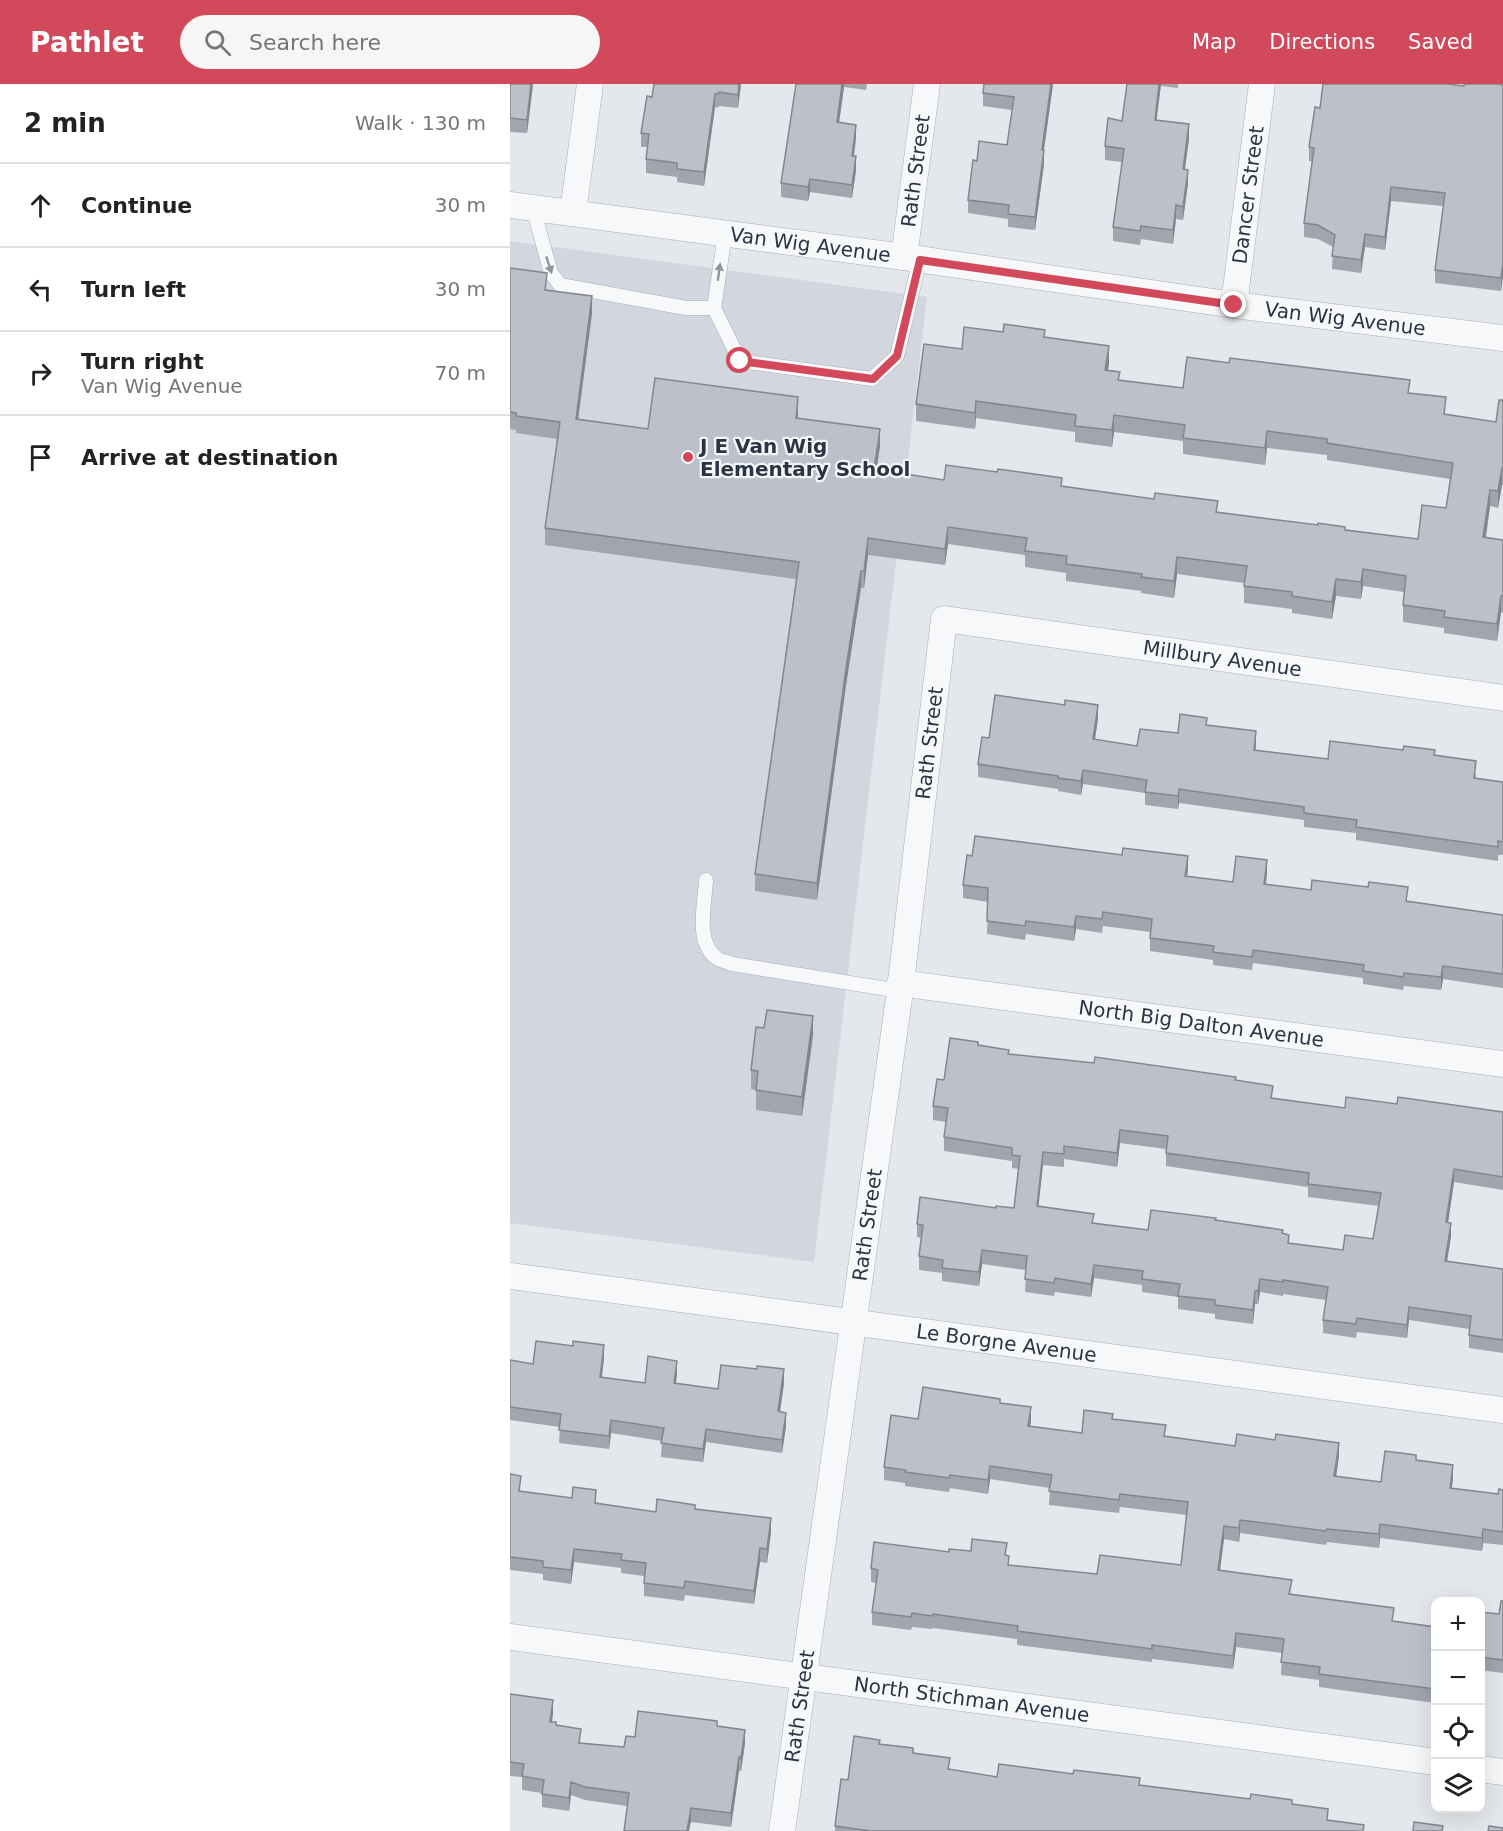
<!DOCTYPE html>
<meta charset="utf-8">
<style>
body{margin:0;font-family:"DejaVu Sans",sans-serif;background:#f6f6f6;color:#222}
.controls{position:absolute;right:18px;bottom:18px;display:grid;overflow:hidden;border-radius:12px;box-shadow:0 6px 24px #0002}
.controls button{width:54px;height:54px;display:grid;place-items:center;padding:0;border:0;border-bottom:2px solid #e0e0e0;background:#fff;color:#222;font:30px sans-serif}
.stop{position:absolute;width:18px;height:18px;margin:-14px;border:4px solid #d1495b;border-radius:50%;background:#fff}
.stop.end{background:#d1495b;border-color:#fff;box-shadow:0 2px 6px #0008}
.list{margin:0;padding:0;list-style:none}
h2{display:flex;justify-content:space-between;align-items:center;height:78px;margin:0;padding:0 24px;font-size:26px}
h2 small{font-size:20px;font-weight:400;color:#767676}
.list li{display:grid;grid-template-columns:39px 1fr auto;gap:18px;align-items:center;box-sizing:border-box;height:84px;padding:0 24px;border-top:2px solid #e0e0e0}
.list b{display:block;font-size:22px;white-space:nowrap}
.list p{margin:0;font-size:20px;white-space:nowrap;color:#767676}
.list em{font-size:20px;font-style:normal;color:#767676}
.icon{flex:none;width:33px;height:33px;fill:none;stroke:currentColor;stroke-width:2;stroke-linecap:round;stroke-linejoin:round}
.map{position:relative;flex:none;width:993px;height:1747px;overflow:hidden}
header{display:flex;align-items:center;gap:36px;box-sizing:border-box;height:84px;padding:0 30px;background:#d1495b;color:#fff}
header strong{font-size:28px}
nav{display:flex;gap:33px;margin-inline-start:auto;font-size:21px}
.search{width:420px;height:54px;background:#f6f6f6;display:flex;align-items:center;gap:15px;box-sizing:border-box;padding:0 21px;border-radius:33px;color:#767676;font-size:22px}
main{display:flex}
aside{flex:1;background:#fff}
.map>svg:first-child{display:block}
.built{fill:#d2d6de}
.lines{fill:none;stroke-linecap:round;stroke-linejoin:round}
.service-casing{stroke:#a9aeb7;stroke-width:15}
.minor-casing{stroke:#a9aeb7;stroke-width:27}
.service{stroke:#f7f8fa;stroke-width:14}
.minor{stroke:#f7f8fa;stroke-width:26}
.wall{fill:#a1a5ae;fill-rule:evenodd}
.shaded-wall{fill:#83868d}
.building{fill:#bbc0ca;stroke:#83868d;stroke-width:1.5;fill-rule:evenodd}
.oneway{fill:#9196a0}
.route{stroke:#d1495b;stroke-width:8}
.poi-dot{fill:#d1495b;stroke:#f4f6f9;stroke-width:2}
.labels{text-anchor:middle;stroke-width:4.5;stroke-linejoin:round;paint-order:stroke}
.street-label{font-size:20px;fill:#2b3445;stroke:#f4f6f9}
.poi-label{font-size:20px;font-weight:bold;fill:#2b3445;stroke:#f4f6f9;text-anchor:start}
</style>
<header>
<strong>Pathlet</strong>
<div class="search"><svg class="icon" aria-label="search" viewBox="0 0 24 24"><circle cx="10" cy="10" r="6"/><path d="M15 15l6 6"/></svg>Search here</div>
<nav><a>Map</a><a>Directions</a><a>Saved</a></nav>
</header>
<main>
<aside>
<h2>2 min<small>Walk · 130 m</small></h2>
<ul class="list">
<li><svg class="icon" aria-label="ahead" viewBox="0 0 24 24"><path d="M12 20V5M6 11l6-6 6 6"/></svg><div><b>Continue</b></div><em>30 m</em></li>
<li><svg class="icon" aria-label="left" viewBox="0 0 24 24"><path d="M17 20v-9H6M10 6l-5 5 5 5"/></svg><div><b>Turn left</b></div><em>30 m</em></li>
<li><svg class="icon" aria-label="right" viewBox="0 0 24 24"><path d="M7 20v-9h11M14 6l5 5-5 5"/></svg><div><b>Turn right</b><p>Van Wig Avenue</p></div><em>70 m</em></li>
<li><svg class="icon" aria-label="arrive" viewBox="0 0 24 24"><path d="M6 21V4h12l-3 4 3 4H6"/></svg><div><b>Arrive at destination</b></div></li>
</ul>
</aside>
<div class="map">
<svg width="993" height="1747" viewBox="0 0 993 1747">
<rect width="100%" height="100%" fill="#e4e7ec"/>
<!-- built -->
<polygon class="built" points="0,157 417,213 304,1178 0,1139"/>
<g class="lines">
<defs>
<g id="service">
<polyline points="23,124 41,189 50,201 176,224 204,224 215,150"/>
<polyline points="204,224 230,277 362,295 387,272 410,175"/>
<path d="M196 796C195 820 184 859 208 875 212 877 218 878 222 880L390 907"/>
</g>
<g id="minor">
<path id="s1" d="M0 121 394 173 724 221 993 254"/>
<polyline points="63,129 80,0"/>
<path id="s2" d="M394 173 417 0"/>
<path id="s3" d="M724 221 752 0"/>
<path id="s4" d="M390 899 993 980"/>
<path id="s5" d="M0 1192 993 1326"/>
<path id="s6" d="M0 1553 926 1678"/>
<polyline points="970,1685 993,1688"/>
<path id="s7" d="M272 1747 390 907 434 535 993 614"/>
</g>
</defs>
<!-- service casing -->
<use href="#service" class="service-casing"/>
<!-- minor casing -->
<use href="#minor" class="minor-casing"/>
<!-- service -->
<use href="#service" class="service"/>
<!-- minor -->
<use href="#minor" class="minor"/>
</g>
<!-- wall -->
<g class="wall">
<polygon points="0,0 23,0 17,49 0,48"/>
<polygon points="231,0 228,24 209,22 208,24 205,23 194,102 167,98 167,93 136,89 136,75 138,63 131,63 131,49 142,13"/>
<polygon points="286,0 357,0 356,6 334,3 329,39 346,54 344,72 346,86 342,114 300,108 298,117 271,113 271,99"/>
<polygon points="543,0 534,66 534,80 525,146 498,143 498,135 458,129 458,116 467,77 497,61 502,26 473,22 473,9"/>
<polygon points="617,0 668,0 668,4 651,2 646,36 679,54 675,85 678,99 673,136 666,135 663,160 631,155 630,161 603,157 603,143 612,78 595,76 595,62 612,37"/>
<polygon points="954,0 988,0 988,1 993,1 993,191 991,207 925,199 925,186 933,122 881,117 875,166 855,163 851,189 822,185 823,163 808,155 794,153 794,139 802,77 799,77 799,63 810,24 954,2"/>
<polygon points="0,184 37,206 82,229 68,335 138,345 288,330 288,334 370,362 366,386 434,396 552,402 708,428 908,455 936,424 940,395 817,376 817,371 757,364 755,381 673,370 673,357 604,348 602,363 565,358 565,348 466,334 465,345 406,337 406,320 452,265 493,248 535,253 599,279 598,287 610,296 673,304 900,309 936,330 986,338 993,316 993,401 992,401 988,424 980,422 976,454 993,456 993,529 991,528 987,557 934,549 934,544 893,538 893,521 894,508 853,502 851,515 826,512 822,535 782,529 782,525 734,519 734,499 667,490 664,514 631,509 631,507 556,497 556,489 515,483 515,471 438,460 435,481 358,471 354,504 351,504 336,601 307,816 245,807 245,790 286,495 35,461 35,444 47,355 6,349 6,346 0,345"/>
<polygon points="588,634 585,655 627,662 697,641 746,661 746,666 818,675 925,671 966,690 966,694 993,698 993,771 988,771 988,777 846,756 846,749 794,743 794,736 669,719 668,725 635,721 635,709 573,700 571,711 548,707 548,705 468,693 468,680 479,654"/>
<polygon points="678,785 677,792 723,798 757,790 756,800 801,806 898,817 993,831 993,904 933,895 931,906 894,902 893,906 853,900 853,894 743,879 742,886 703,881 703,876 640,867 640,848 593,842 592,849 566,845 564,857 516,850 515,856 477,850 478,818 453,814 453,801"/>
<polygon points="303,951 292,1032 246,1026 246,1006 241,1005 241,986"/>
<path d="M468 961 499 970 726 996 763 1014 835 1024 887 1020 993 1028V1106L944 1098 938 1138 941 1152 937 1177 993 1185V1269L959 1264V1245L899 1236 897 1254 847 1248 846 1254 813 1249V1236L816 1216 773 1210V1212L750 1208 748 1220H745L743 1240 705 1235V1230L668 1225V1213L632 1208V1201L584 1194 581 1213 545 1208 544 1212 515 1208 516 1186 472 1180 469 1202 432 1197V1189L409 1186V1172L411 1154 407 1153V1140L486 1124H504L509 1085 502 1084V1077L434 1067V1053L436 1038 423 1036V1022L434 996ZM610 1059 656 1065V1082L798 1103V1113L869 1122 863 1155 833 1166 779 1159 773 1149 705 1136 638 1146 584 1139 528 1123 533 1081 554 1083V1075L607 1083Z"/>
<polygon points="94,1274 92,1293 135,1299 167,1290 166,1299 208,1305 274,1299 270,1328 276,1342 272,1369 196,1358 193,1378 151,1373 152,1357 101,1349 99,1365 49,1359 50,1343 0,1336 0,1276 23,1280"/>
<polygon points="490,1319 521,1337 520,1342 572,1349 603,1335 656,1353 725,1362 829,1372 826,1393 871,1398 906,1376 943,1394 942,1404 988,1410 993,1406 993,1461 973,1459 972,1467 870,1454 869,1464 817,1458 816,1461 730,1449 729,1458 714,1455 710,1487 782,1510 884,1537 926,1543 926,1612 925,1619 809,1603 809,1596 771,1591 772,1569 726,1563 723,1585 642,1575 642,1578 507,1561 507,1555 423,1544 422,1545 402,1543 401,1546 362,1541 362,1528 366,1499 361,1498 361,1484 439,1468 497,1471 499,1481 587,1490 671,1481 677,1431 610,1423 609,1429 539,1421 540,1404 480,1395 478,1410 440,1404 439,1408 395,1402 395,1399 374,1396 374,1383 408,1335"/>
<polygon points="0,1390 11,1407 146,1428 185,1425 261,1448 257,1479 250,1478 244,1520 175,1511 174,1517 134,1512 134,1492 111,1489 111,1484 64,1478 61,1500 33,1496 33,1490 0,1486"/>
<polygon points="993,1517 993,1589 970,1586 970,1528 989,1530"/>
<polygon points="0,1610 43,1629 42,1638 71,1659 114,1663 125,1653 207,1642 235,1659 231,1687 229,1687 221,1743 181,1738 117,1722 75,1716 61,1711 59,1727 32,1723 32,1709 12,1706 12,1693 0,1692"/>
<polygon points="370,1660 403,1669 440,1685 487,1693 630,1701 782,1720 818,1736 854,1747 325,1747 325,1742 338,1696"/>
</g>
<!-- shaded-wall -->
<g class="shaded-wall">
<polygon points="21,0 23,0 17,49 17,36"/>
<polygon points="229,0 231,0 228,24 228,11"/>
<polygon points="332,0 334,0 334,3 327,52 327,38"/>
<polygon points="541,0 543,0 532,79 532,66"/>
<polygon points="649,0 651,0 645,49 645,36"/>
<polygon points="205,10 205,23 194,102 194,88"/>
<polygon points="679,40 679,54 673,99 673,85"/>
<polygon points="346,41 346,54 342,85 342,72"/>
<polygon points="534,66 534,80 525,146 525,133"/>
<polygon points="346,72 346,86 342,114 342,101"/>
<polygon points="678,86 678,99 673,136 673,123"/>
<polygon points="300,95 300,108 298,117 298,103"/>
<polygon points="881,103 881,117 875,166 875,153"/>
<polygon points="666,121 666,135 663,160 663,146"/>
<polygon points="855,150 855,163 851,189 851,176"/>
<polygon points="993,178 993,191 991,207 991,194"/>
<polygon points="82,212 82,229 66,351 66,335"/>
<polygon points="599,262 599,279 595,303 595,286"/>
<polygon points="288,313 288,330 286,351 286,334"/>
<polygon points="466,317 466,334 465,345 465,329"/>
<polygon points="604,331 604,348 602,363 602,346"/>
<polygon points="370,345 370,362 364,402 364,385"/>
<polygon points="757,347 757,364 755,381 755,364"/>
<polygon points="992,384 992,401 988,424 988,407"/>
<polygon points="980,406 980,422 973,470 973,453"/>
<polygon points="438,443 438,460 435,481 435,465"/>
<polygon points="358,454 358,471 354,504 354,487"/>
<polygon points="667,473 667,490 664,514 664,497"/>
<polygon points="853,485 853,502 851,515 851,498"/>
<polygon points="351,487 351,504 336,601 307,816 307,799 336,584"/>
<polygon points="826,495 826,512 822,535 822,518"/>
<polygon points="991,512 991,528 987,557 987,540"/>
<polygon points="588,621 588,634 583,669 583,655"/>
<polygon points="746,647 746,661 744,679 744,666"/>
<polygon points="573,686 573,700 571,711 571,697"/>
<polygon points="669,705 669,719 668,725 668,712"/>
<polygon points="678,772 678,785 675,805 675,792"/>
<polygon points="757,776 757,790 754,813 754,800"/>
<polygon points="566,832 566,845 564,857 564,843"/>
<polygon points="933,882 933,895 931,906 931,893"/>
<polygon points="303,932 303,951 292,1032 292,1013"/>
<polygon points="610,1046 610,1059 607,1083 607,1069"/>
<polygon points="533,1068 533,1081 527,1136 527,1122"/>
<polygon points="944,1085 944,1098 936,1152 936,1138"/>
<polygon points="941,1139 941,1152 935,1190 935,1177"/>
<polygon points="472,1166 472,1180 469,1202 469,1188"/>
<polygon points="584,1181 584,1194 581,1213 581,1200"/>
<polygon points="750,1195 750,1208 748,1220 748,1207"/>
<polygon points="745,1207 745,1220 743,1240 743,1226"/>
<polygon points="899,1223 899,1236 897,1254 897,1241"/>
<polygon points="94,1261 94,1274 90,1306 90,1293"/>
<polygon points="167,1277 167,1290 164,1312 164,1299"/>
<polygon points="274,1285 274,1299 268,1341 268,1327"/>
<polygon points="521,1323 521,1337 518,1356 518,1342"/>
<polygon points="276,1329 276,1342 272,1369 272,1356"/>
<polygon points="101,1336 101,1349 99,1365 99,1352"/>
<polygon points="196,1345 196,1358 193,1378 193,1365"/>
<polygon points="829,1359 829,1372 824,1406 824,1392"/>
<polygon points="943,1381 943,1394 940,1417 940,1404"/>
<polygon points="480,1382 480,1395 478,1410 478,1396"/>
<polygon points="261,1434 261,1448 257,1479 257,1465"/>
<polygon points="730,1436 730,1449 729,1458 729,1444"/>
<polygon points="870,1440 870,1454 869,1464 869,1450"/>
<polygon points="714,1442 714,1455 708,1500 708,1486"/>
<polygon points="973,1445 973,1459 972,1467 972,1454"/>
<polygon points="250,1464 250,1478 244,1520 244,1507"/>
<polygon points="64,1465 64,1478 61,1500 61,1486"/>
<polygon points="726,1549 726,1563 723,1585 723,1572"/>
<polygon points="43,1616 43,1629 40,1651 40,1638"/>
<polygon points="235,1646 235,1659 231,1687 231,1674"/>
<polygon points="229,1673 229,1687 221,1743 221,1729"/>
<polygon points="61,1698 61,1711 59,1727 59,1714"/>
<polygon points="181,1724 181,1738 179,1747 177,1747"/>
</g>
<!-- building -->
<g class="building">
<polygon points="0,0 21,0 17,36 0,34"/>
<polygon points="144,0 229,0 228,11 209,8 208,10 205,10 194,88 167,85 167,79 136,75 139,50 131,49 137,12 142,13"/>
<polygon points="286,0 332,0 327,38 346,41 342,72 346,72 342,101 300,95 298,103 271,99"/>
<polygon points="474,0 541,0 532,66 534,66 525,133 498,130 499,121 458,116 463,76 467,77 469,57 497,61 504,13 473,9"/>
<polygon points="617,0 649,0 645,36 679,40 673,85 678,86 673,123 666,121 663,146 631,142 630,147 603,143 614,65 595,62 598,34 612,37"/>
<polygon points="813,0 937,0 954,2 954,0 987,0 993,1 993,178 991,194 925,186 935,109 881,103 875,153 855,150 851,176 822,172 825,151 808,141 794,139 804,64 799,63 805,23 810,24"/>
<polygon points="0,184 37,189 35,206 82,212 66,335 138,345 145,294 288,313 286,334 370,345 364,385 434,396 436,381 487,388 488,385 552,394 551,402 644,415 645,409 708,417 706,428 808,441 808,439 835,443 835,446 908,455 912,421 936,424 943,379 817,359 817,355 757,347 755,364 673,354 675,341 604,331 602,346 565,342 566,331 466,317 465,329 406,320 414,260 452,265 454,243 493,248 494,240 535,246 534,253 599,262 595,286 610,288 608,296 673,304 677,273 719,279 720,274 900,296 898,309 936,313 934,330 986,338 989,316 993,316 993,384 992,384 988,407 980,406 973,453 993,456 993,512 991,512 987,540 934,533 935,527 893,521 896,492 853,485 851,498 826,495 822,518 782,512 782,508 734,502 737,482 667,473 664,497 631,493 632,490 556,480 557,472 515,467 517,454 438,443 435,465 358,454 354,487 351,487 336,584 307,799 245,790 289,478 35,444 50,338 6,332 6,329 0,328"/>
<polygon points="485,611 555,621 555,616 588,621 583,655 627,662 630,645 668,649 670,630 697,634 696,641 746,647 744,666 818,675 820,657 893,666 894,662 925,666 924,671 966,677 964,694 993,698 993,758 988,757 988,763 846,743 847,736 794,729 794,723 669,705 668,712 635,708 637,696 573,686 571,697 548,694 548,692 468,680 472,653 479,654"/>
<polygon points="465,752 612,771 613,764 678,772 675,792 723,798 726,772 757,776 754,800 801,806 802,796 858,803 859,798 898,803 896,817 993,831 993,890 933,882 931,893 894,889 893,893 853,887 854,881 743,866 742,873 703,868 704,862 640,854 642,835 593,828 592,835 566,832 564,843 516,837 515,842 477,837 478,804 453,801 457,771 462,772"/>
<polygon points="257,926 303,932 292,1013 246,1006 248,987 241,986 246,943 254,944"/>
<path d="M440 954 468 958V961L499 966 498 970 584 979 585 973 726 993 725 996 763 1002 761 1014 835 1024 836 1013 887 1020 888 1013 993 1028V1093L944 1085 936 1138 941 1139 935 1177 993 1185V1256L959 1251 961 1232 899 1223 897 1241 847 1234 846 1240 813 1236 818 1203 773 1196V1198L750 1195 748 1207H745L743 1226 705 1221V1216L668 1212 670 1200 632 1195 633 1187 584 1181 581 1200 545 1194 544 1199 515 1195 517 1172 472 1166 469 1188 432 1184 433 1176 409 1172 413 1141 407 1140 410 1113 486 1124V1122L504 1124 510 1072 502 1071V1064L434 1053 438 1024 423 1022 427 995 434 996ZM610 1046 658 1052 656 1069 799 1089 798 1100 871 1109 863 1155 835 1151 833 1166 778 1159 779 1151 772 1149 773 1146 705 1136 706 1134 641 1126 638 1146 582 1139 584 1130 527 1122 533 1068 554 1070V1062L607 1069Z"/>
<polygon points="26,1257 63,1262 63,1257 94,1261 90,1293 135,1299 138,1272 167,1277 164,1299 208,1305 211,1281 247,1285 247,1282 274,1285 268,1327 276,1329 272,1356 196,1345 193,1365 151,1359 154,1344 101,1336 99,1352 49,1346 51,1330 0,1323 0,1276 23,1280"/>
<polygon points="413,1303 490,1315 490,1319 521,1323 518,1342 572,1349 574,1326 603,1330 602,1335 656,1341 654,1352 725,1362 727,1350 765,1356 766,1350 829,1359 824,1392 871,1398 875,1367 906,1371 906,1376 943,1381 940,1404 988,1410 989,1405 993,1406 993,1448 973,1445 972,1454 870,1440 869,1450 817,1445 816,1447 730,1436 729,1444 714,1442 708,1486 782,1496 779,1510 884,1524 882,1537 926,1543 925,1605 809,1590 810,1583 771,1578 774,1555 726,1549 723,1572 642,1561 642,1565 507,1547 508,1542 423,1530 422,1532 402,1529 401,1533 362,1528 368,1486 361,1484 364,1458 439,1468 439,1465 461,1467 462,1455 497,1459 495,1471 499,1472 498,1481 587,1490 590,1471 671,1481 678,1418 610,1410 609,1416 539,1407 542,1391 480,1382 478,1396 440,1391 439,1394 395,1388 396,1386 374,1383 381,1331 408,1335"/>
<polygon points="0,1390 11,1392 9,1407 62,1414 63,1403 86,1406 85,1419 146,1428 147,1415 185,1421 185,1425 261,1434 257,1465 250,1464 244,1507 175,1497 174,1504 134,1499 136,1479 111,1476 112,1470 64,1465 61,1486 33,1483 33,1477 0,1473"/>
<polygon points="991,1517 993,1517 993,1576 970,1573 970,1528 989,1530"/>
<polygon points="0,1610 43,1616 40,1638 46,1638 46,1641 71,1645 69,1659 114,1663 116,1652 125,1653 128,1627 207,1637 207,1642 235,1646 231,1674 229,1673 221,1729 181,1724 177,1747 114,1747 119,1709 75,1703 61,1698 59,1714 32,1710 34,1696 12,1692 14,1680 0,1678"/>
<polygon points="344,1652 370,1656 369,1660 403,1664 403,1669 440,1674 438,1685 487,1693 489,1680 563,1690 564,1686 630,1694 629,1701 740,1715 741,1710 782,1716 782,1720 818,1725 817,1736 854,1741 853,1747 361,1747 325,1742 331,1695 338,1696"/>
<polygon points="904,1738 933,1742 932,1747 903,1747"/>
<polygon points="979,1742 993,1744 993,1747 978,1747"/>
</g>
<!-- one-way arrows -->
<defs><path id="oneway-solid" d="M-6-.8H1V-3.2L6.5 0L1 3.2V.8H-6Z" transform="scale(1.5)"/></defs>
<g class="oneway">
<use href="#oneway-solid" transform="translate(39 181) rotate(72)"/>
<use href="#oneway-solid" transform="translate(209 188) rotate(-82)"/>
</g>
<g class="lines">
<!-- route -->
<polyline class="route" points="230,277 363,295 387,272 410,176 724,221"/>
</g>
<!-- markers -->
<circle class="poi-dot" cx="178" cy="373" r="6"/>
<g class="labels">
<!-- street labels -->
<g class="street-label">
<text dy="7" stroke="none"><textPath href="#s2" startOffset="87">Rath Street</textPath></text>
<text dy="7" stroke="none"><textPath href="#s3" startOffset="111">Dancer Street</textPath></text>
<text dy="7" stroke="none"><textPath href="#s1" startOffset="303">Van Wig Avenue</textPath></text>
<text dy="7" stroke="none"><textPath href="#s1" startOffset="843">Van Wig Avenue</textPath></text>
<text dy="7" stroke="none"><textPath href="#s7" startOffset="1504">Millbury Avenue</textPath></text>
<text dy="7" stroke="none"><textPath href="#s7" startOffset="1098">Rath Street</textPath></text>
<text dy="7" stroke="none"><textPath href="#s4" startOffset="304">North Big Dalton Avenue</textPath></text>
<text dy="7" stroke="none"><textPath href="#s7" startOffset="612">Rath Street</textPath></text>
<text dy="7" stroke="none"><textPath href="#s5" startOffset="501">Le Borgne Avenue</textPath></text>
<text dy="7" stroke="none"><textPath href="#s6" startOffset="466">North Stichman Avenue</textPath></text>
<text dy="7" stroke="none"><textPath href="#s7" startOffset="126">Rath Street</textPath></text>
</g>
<!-- poi labels -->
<g class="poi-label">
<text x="190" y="369">J E Van Wig<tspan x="190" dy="23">Elementary School</tspan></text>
</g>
</g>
</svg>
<div class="controls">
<button>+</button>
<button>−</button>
<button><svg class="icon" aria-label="locate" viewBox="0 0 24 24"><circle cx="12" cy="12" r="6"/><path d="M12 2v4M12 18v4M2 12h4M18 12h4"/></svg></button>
<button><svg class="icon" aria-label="layers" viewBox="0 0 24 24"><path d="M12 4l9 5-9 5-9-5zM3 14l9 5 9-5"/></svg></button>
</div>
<div class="stop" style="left:230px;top:277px"></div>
<div class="stop end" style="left:724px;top:221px"></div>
</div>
</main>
